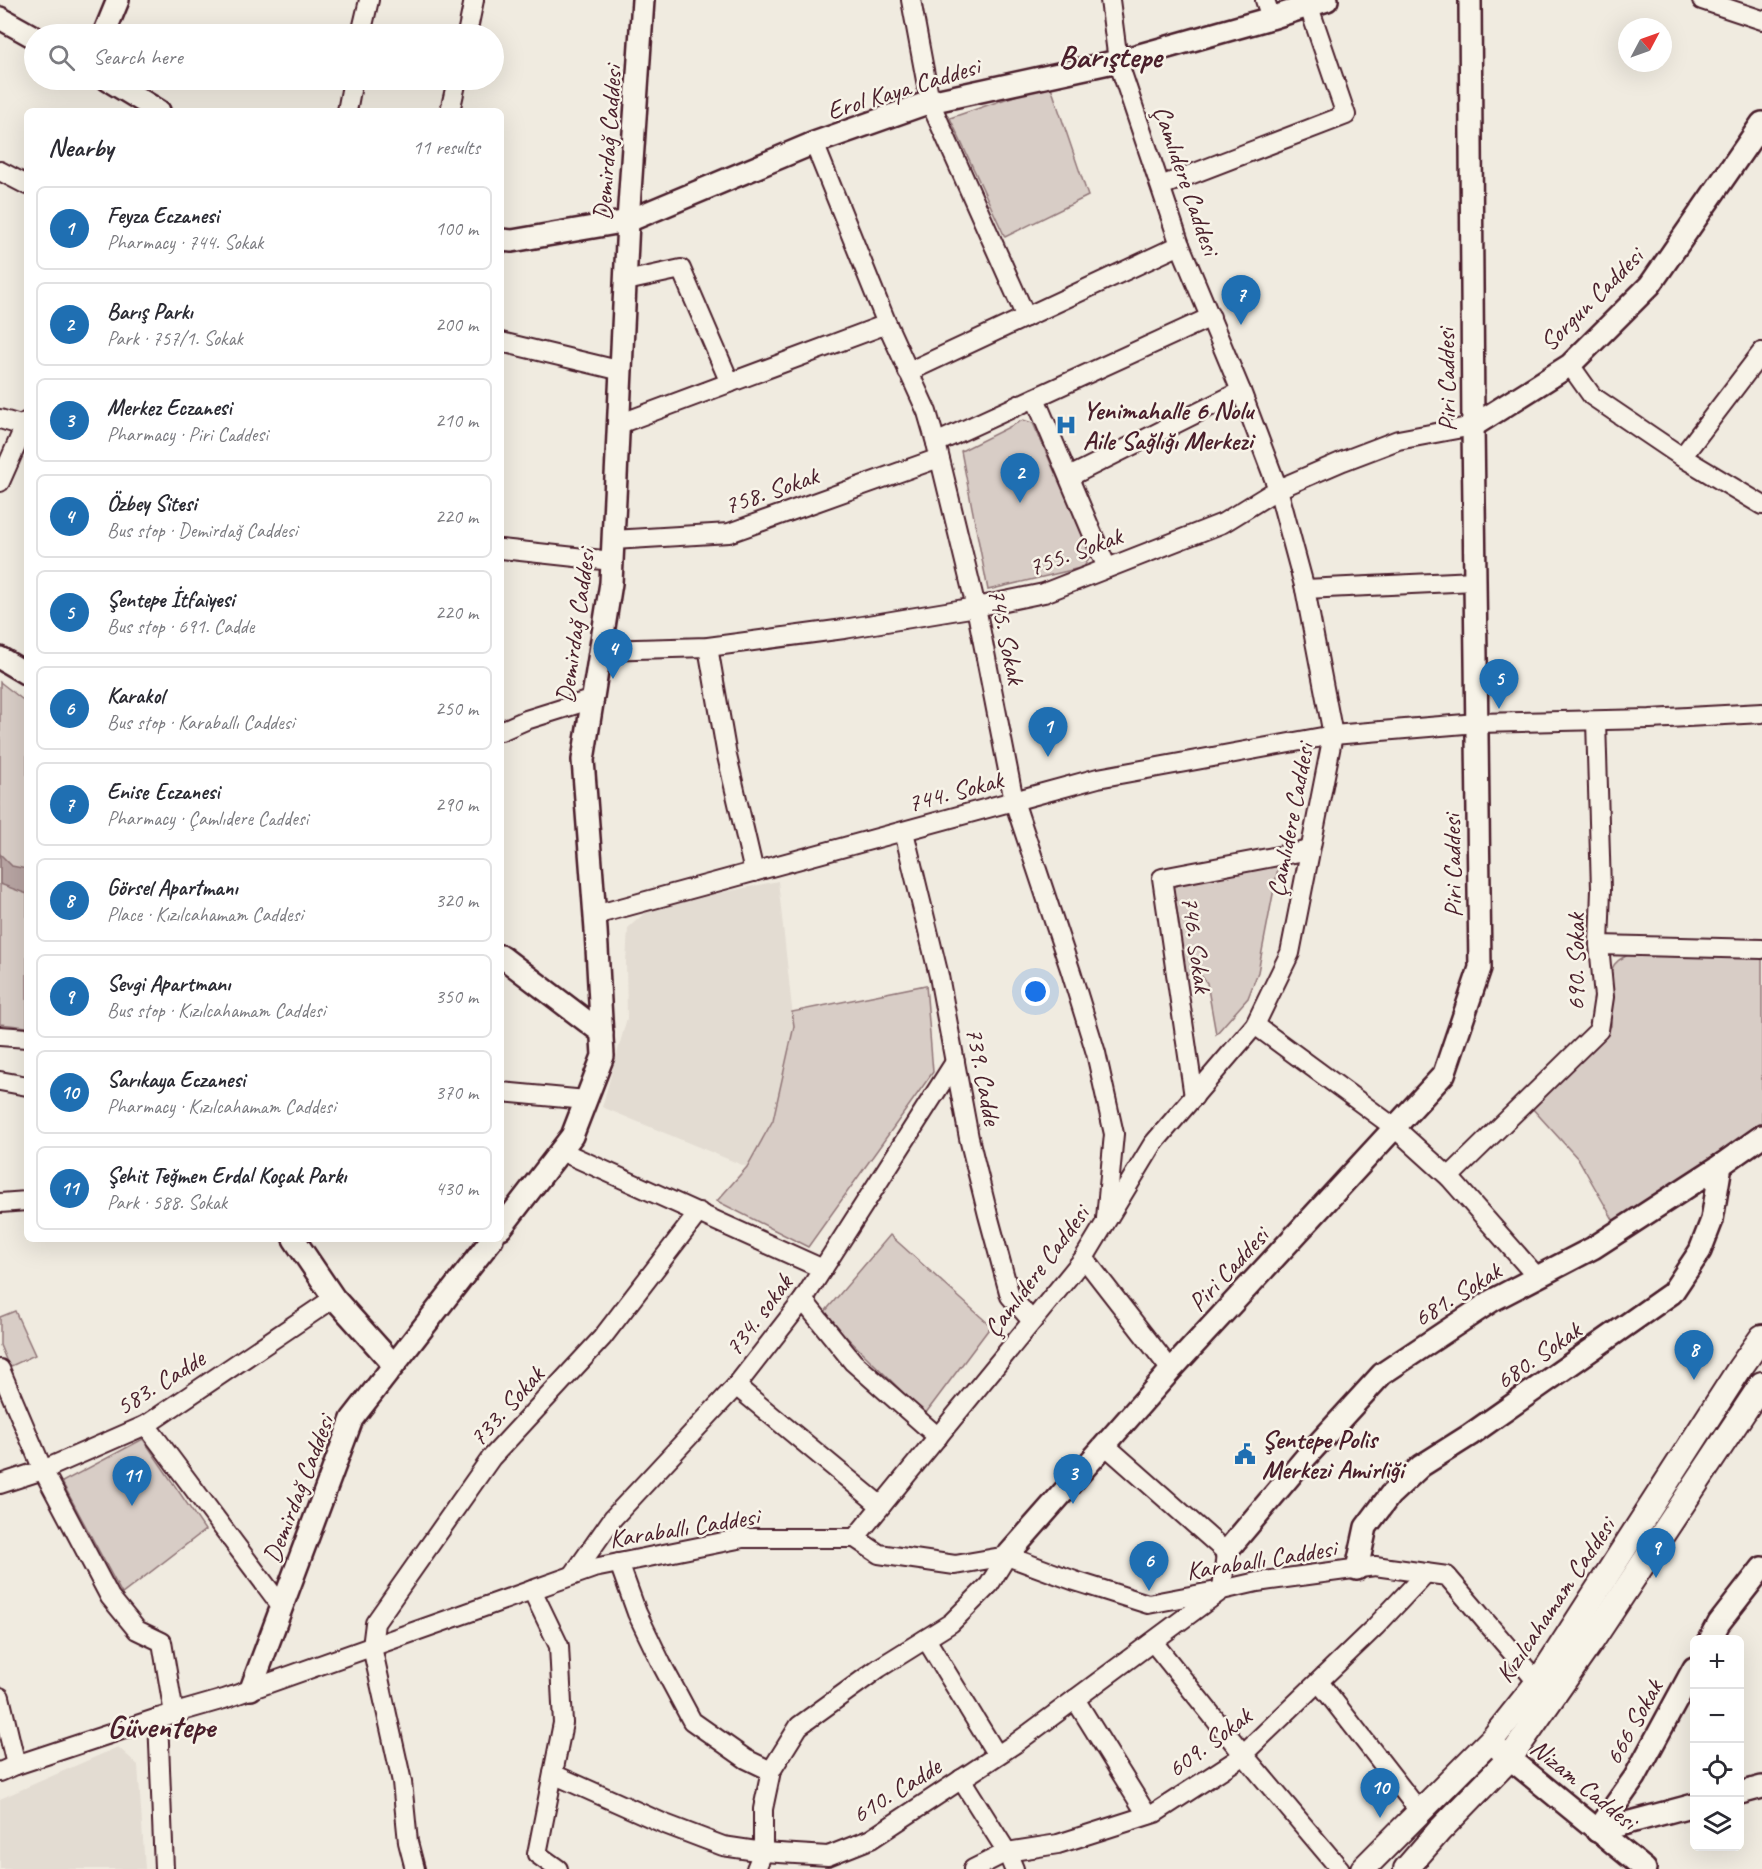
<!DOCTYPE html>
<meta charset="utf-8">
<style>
body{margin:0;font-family:Caveat,sans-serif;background:#f7f7f7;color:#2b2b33}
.controls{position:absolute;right:18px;bottom:18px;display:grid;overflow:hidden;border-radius:9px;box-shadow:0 6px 24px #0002}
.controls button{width:54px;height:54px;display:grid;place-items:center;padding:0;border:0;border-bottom:2px solid #e1e1e2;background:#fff;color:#2b2b33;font:30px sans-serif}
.compass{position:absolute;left:1618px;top:18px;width:54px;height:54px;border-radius:50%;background:#fff;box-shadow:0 6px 24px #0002;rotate:49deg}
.you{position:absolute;left:1036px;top:992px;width:21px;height:21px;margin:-15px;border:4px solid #fff;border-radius:50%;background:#1a73e8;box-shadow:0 0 0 9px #1a73e833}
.badge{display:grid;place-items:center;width:39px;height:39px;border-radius:50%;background:#1f6fb2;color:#fff;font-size:20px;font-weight:700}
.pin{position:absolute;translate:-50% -50px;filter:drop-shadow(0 2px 3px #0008)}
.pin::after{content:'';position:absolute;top:32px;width:21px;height:18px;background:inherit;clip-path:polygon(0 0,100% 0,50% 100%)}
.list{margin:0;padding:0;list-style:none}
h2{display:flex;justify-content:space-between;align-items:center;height:78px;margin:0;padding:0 24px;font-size:26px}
h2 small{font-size:20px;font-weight:400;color:#7c7c81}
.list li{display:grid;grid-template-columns:39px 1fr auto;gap:18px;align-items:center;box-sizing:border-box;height:84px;margin:0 12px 12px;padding:0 12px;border:2px solid #e1e1e2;border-radius:9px}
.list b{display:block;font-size:22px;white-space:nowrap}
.list p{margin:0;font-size:20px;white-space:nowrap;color:#7c7c81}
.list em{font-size:20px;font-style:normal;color:#7c7c81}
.icon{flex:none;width:33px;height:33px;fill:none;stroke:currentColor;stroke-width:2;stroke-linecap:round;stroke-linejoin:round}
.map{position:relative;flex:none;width:1762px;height:1869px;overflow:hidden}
.search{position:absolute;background:#fff;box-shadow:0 6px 24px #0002;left:24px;top:24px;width:480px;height:66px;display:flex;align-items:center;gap:15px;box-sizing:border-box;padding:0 21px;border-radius:33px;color:#7c7c81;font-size:22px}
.panel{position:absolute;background:#fff;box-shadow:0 6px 24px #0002;left:24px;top:108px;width:480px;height:1134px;border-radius:9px}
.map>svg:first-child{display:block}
.built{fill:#e3dcd2}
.green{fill:#d8cdc6;stroke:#917678;stroke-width:1.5}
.water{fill:#b7a4a2;stroke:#8b6f72;stroke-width:1.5}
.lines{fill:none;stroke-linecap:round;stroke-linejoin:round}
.minor-casing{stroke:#4a1f2b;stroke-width:22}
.tertiary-casing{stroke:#4a1f2b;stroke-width:26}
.secondary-casing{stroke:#4a1f2b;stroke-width:28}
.minor{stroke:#f7f3e8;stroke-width:18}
.tertiary{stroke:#f7f3e8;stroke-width:21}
.secondary{stroke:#f7f3e8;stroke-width:24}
.labels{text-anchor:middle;stroke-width:5;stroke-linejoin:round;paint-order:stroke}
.street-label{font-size:26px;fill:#4a1f2b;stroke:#f7f3e8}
.poi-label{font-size:26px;font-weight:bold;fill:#4a1f2b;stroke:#f7f3e8;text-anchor:start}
.district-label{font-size:32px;font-weight:bold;fill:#4a1f2b;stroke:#f7f3e8}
</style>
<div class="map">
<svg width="1762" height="1869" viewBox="0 0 1762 1869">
<rect width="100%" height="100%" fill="#f0ebe0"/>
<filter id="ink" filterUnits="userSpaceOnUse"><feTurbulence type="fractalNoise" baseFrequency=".0167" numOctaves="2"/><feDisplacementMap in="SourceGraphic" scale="12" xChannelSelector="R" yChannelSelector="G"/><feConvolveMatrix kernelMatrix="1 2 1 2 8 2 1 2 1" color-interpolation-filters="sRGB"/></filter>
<g filter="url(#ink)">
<!-- built -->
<g class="built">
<polygon points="778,881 794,1026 773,1120 747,1167 602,1107 627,1018 626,962 628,928 646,912 710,895"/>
<polygon points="118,1747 138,1765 145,1869 0,1869 0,1799"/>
</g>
<!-- green -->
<g class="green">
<polygon points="1050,84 1088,196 1005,237 950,118"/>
<polygon points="1023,420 1033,423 1091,554 1084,567 988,590 961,451"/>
<polygon points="0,682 27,703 27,1027 0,1024"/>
<polygon points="1279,863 1258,972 1248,998 1216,1034 1207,983 1199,973 1172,976 1158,884"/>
<path d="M1630 954 1762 957V1127L1615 1223 1579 1160 1531 1107 1611 1026C1611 1011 1606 983 1612 969 1615 961 1622 958 1630 954Z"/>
<polygon points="926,985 933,1072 808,1247 717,1201 747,1167 773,1120 794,1026 792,1012"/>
<polygon points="890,1235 991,1326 925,1414 823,1314"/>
<polygon points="15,1311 35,1355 9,1367 0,1345 0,1317"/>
<polygon points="143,1439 205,1530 122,1594 62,1482"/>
</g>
<!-- water -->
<polygon class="water" points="0,854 12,866 27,869 27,894 0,884"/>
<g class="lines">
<defs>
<g id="minor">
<polyline points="911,0 930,102 1026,317"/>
<polyline points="1265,0 1271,18"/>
<polyline points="1702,0 1762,20"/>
<polyline points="361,34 369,0"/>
<polyline points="467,34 474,0"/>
<polyline points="347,111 353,80"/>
<polyline points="450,111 457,80"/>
<polyline points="814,143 887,324 927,412 936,443 976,607 1014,801 1071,972 1096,1053 1114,1134 1106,1218"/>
<polyline points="0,171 27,185"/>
<polyline points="1161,186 1346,115 1309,7"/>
<polyline points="626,281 681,269 730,383"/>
<polyline points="501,342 622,371"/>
<polyline points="1570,365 1592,396 1682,457 1762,505"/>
<polyline points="908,372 1180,245"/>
<polyline points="1035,398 1107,568"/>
<polyline points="0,419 27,427"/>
<polyline points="619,424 887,324"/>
<polyline points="936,443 1211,317"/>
<polyline points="1682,457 1762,352"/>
<polyline points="1069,477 1241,391"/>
<polyline points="0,482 27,421"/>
<polyline points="613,540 729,533 939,458"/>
<polyline points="501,549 612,561"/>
<polyline points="1305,589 1475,581"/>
<polyline points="708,647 727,756 754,872"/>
<polyline points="600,650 708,647 844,629 976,607 1044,593 1223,523 1278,489 1343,461 1398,440 1473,426"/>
<polyline points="501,731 526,720 593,699"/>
<polyline points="904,832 939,976 969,1138 988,1215 1010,1296 1032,1321"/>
<polyline points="595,915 1098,778 1333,735 1477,723 1650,719 1762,713"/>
<polyline points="1599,945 1762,949"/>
<polyline points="1255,1025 1395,1128 1449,1177 1537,1277"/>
<polyline points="0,1036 27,1038"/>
<polyline points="0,1081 27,1086"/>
<polyline points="501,1092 586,1100"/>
<polyline points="1194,1097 1162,878 1310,850"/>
<polyline points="561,1151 823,1269"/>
<polyline points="1449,1177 1599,1030 1604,997 1599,945 1601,889 1596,721"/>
<polyline points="0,1203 27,1201"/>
<polyline points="1084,1258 1171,1370"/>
<polyline points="803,1300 853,1362 938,1437"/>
<polyline points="0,1369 43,1470 110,1597 137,1630 162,1642 174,1714"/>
<polyline points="736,1386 881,1506"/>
<polyline points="146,1425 282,1607"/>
<polyline points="0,1484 43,1470 146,1425 334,1298"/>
<polyline points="855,1538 1084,1258 1153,1144 1255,1025 1290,953 1333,735 1305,589 1278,489 1241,391 1180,245 1118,61 1110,0"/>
<polyline points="619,1563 637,1613 662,1665 692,1721 746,1759 771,1771"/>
<polyline points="573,1575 613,1518 736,1386 803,1300 955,1062"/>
<polyline points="532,1590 559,1646 563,1723 537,1854 558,1869"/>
<polyline points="926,1639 997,1755"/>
<polyline points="1153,1642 1243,1754 1340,1869"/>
<polyline points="1319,1682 1420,1812"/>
<polyline points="0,1697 16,1765"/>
<polyline points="1075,1699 1147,1815"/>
<polyline points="158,1718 164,1869"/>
<polyline points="0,1772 16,1765 158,1718 224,1699 594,1568 743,1538 855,1538 879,1554 955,1565 1007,1556 1075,1581 1148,1604 1222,1590 1257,1582 1375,1566 1447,1576 1545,1691"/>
<polyline points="553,1774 665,1824 723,1846 763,1852 828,1856 871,1839 1016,1743 1222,1590 1226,1552 1105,1445"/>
<polyline points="961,1779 1007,1852 1014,1869"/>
<polyline points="415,1869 408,1842 402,1782 372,1647 375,1623 491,1458 602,1338 699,1212"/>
<polyline points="756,1869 763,1852 763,1809 771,1771 799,1726 879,1668 951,1623 989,1585 1007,1556"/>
<polyline points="973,1869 1007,1852 1058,1844 1155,1813 1238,1759 1376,1626 1426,1573"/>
</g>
<g id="tertiary">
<polyline points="0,18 34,37"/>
<polyline points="104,34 118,0"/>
<polyline points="108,80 159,111"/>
<polyline points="501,240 512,241 628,221 814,143 930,102 1118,61 1271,18 1327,0"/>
<polyline points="1473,426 1570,365 1650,285 1762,123"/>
<polyline points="0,658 27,674"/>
<polyline points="501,956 602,1033"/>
<polyline points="501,1228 572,1136 603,1056 596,930 583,760 611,583 628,221 643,0"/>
<polyline points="294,1239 334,1298 394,1365"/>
<polyline points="1226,1552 1306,1457 1382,1374 1493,1300 1593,1248 1721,1165 1762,1136"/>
<polyline points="1007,1556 1171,1370 1444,1074 1480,968 1473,426 1470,0"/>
<polyline points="1357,1569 1366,1527 1390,1495 1421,1466 1470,1435 1672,1293 1700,1251 1712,1220 1721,1165"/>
<polyline points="1710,1640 1719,1623 1762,1568"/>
<polyline points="251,1689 352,1419 492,1239"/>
<polyline points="1496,1747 1645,1869"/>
<polyline points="1740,1793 1762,1787"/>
<polyline points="1597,1831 1635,1777 1694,1668"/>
<polyline points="1597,1831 1694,1805"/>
</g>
<g id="secondary">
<polyline points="1363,1869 1495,1736 1538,1682 1740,1368 1762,1337"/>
<polyline points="1406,1869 1439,1831 1510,1758 1591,1642 1762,1384"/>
</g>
</defs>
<!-- minor casing -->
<use href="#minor" class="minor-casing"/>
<!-- tertiary casing -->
<use href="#tertiary" class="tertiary-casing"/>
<!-- secondary casing -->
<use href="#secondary" class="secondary-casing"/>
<!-- minor -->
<use href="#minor" class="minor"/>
<!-- tertiary -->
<use href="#tertiary" class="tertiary"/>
<!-- secondary -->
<use href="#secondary" class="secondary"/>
</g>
</g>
<!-- icons -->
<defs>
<symbol id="hospital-bare" viewBox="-9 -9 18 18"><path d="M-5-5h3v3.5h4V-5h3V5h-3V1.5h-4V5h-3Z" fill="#1f6fb2" stroke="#f7f3e8" stroke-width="2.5" paint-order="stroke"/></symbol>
<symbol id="civic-bare" viewBox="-9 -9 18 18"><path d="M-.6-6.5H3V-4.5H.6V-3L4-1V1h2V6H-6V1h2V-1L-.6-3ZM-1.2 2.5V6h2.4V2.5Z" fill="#1f6fb2" stroke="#f7f3e8" stroke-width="2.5" paint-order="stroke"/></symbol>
</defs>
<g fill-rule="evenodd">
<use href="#hospital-bare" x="1051" y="410" width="30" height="30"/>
<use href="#civic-bare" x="1230" y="1439" width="30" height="30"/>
</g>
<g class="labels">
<!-- street labels -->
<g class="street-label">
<text transform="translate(903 88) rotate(-17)" y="9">Erol Kaya Caddesi</text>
<text transform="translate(607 143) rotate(-86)" y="9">Demirdağ Caddesi</text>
<text transform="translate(1187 180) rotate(71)" y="9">Çamlıdere Caddesi</text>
<text transform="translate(1591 299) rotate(-45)" y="9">Sorgun Caddesi</text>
<text transform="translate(1446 380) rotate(-91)" y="9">Piri Caddesi</text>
<text transform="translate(771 490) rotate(-19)" y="9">758. Sokak</text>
<text transform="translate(1075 551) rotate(-20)" y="9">755. Sokak</text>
<text transform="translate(575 626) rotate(-82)" y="9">Demirdağ Caddesi</text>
<text transform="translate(1007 636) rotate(78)" y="9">745. Sokak</text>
<text transform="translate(955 791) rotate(-15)" y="9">744. Sokak</text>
<text transform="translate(1290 820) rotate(-79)" y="9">Çamlıdere Caddesi</text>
<text transform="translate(1452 866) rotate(-91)" y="9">Piri Caddesi</text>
<text transform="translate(1197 944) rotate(82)" y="9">746. Sokak</text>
<text transform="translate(1575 962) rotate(-90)" y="9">690. Sokak</text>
<text transform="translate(984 1076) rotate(79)" y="9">739. Cadde</text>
<text transform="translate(1228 1269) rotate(-47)" y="9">Piri Caddesi</text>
<text transform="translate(1036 1271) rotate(-53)" y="9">Çamlıdere Caddesi</text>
<text transform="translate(1457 1294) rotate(-32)" y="9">681. Sokak</text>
<text transform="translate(758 1315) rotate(-53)" y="9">734. sokak</text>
<text transform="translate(1538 1355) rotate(-35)" y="9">680. Sokak</text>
<text transform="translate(160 1382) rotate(-32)" y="9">583. Cadde</text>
<text transform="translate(506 1406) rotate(-48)" y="9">733. Sokak</text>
<text transform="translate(298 1489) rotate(-69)" y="9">Demirdağ Caddesi</text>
<text transform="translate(684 1527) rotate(-9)" y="9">Karaballı Caddesi</text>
<text transform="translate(1261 1559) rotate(-9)" y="9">Karaballı Caddesi</text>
<text transform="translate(1555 1600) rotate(-56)" y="9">Kızılcahamam Caddesi</text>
<text transform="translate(1633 1722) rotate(-61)" y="9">666 Sokak</text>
<text transform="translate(1209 1742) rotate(-37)" y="9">609. Sokak</text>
<text transform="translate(1584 1784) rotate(39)" y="9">Nizam Caddesi</text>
<text transform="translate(896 1790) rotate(-32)" y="9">610. Cadde</text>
</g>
<!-- poi labels -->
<g class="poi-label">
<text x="1083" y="419">Yenimahalle 6 Nolu<tspan x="1083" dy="30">Aile Sağlığı Merkezi</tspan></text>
<text x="1262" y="1448">Şentepe Polis<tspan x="1262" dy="30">Merkezi Amirliği</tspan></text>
</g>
<!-- district labels -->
<g class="district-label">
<text x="1110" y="67">Barıştepe</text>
<text x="161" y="1737">Güventepe</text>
</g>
</g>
</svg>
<div class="controls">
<button>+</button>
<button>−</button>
<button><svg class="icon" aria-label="locate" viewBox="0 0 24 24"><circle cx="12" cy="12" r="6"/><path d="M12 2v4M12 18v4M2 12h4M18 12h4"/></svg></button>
<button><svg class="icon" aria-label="layers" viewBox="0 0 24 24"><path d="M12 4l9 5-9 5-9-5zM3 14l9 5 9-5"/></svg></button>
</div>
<svg class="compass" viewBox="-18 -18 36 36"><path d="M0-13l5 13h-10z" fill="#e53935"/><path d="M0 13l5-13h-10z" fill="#7c7c81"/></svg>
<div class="you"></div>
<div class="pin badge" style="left:1048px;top:757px">1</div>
<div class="pin badge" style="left:1020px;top:503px">2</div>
<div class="pin badge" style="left:1073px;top:1504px">3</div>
<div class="pin badge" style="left:613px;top:679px">4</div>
<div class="pin badge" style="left:1499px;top:709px">5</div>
<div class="pin badge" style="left:1149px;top:1591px">6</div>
<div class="pin badge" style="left:1241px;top:325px">7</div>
<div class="pin badge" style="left:1694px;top:1380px">8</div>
<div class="pin badge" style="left:1656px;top:1578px">9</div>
<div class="pin badge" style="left:1380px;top:1818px">10</div>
<div class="pin badge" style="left:132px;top:1506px">11</div>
<div class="search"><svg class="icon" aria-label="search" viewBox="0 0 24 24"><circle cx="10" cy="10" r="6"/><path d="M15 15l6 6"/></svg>Search here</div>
<section class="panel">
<h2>Nearby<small>11 results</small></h2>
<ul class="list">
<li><span class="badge">1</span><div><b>Feyza Eczanesi</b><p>Pharmacy · 744. Sokak</p></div><em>100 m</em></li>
<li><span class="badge">2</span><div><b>Barış Parkı</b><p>Park · 757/1. Sokak</p></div><em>200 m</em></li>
<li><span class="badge">3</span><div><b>Merkez Eczanesi</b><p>Pharmacy · Piri Caddesi</p></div><em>210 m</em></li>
<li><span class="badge">4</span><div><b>Özbey Sitesi</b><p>Bus stop · Demirdağ Caddesi</p></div><em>220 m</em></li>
<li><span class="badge">5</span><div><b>Şentepe İtfaiyesi</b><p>Bus stop · 691. Cadde</p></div><em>220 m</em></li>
<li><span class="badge">6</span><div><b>Karakol</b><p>Bus stop · Karaballı Caddesi</p></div><em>250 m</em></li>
<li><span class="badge">7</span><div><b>Enise Eczanesi</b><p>Pharmacy · Çamlıdere Caddesi</p></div><em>290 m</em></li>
<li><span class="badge">8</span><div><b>Görsel Apartmanı</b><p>Place · Kızılcahamam Caddesi</p></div><em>320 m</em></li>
<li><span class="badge">9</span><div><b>Sevgi Apartmanı</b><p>Bus stop · Kızılcahamam Caddesi</p></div><em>350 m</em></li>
<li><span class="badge">10</span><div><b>Sarıkaya Eczanesi</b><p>Pharmacy · Kızılcahamam Caddesi</p></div><em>370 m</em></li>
<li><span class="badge">11</span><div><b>Şehit Teğmen Erdal Koçak Parkı</b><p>Park · 588. Sokak</p></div><em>430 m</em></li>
</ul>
</section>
</div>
